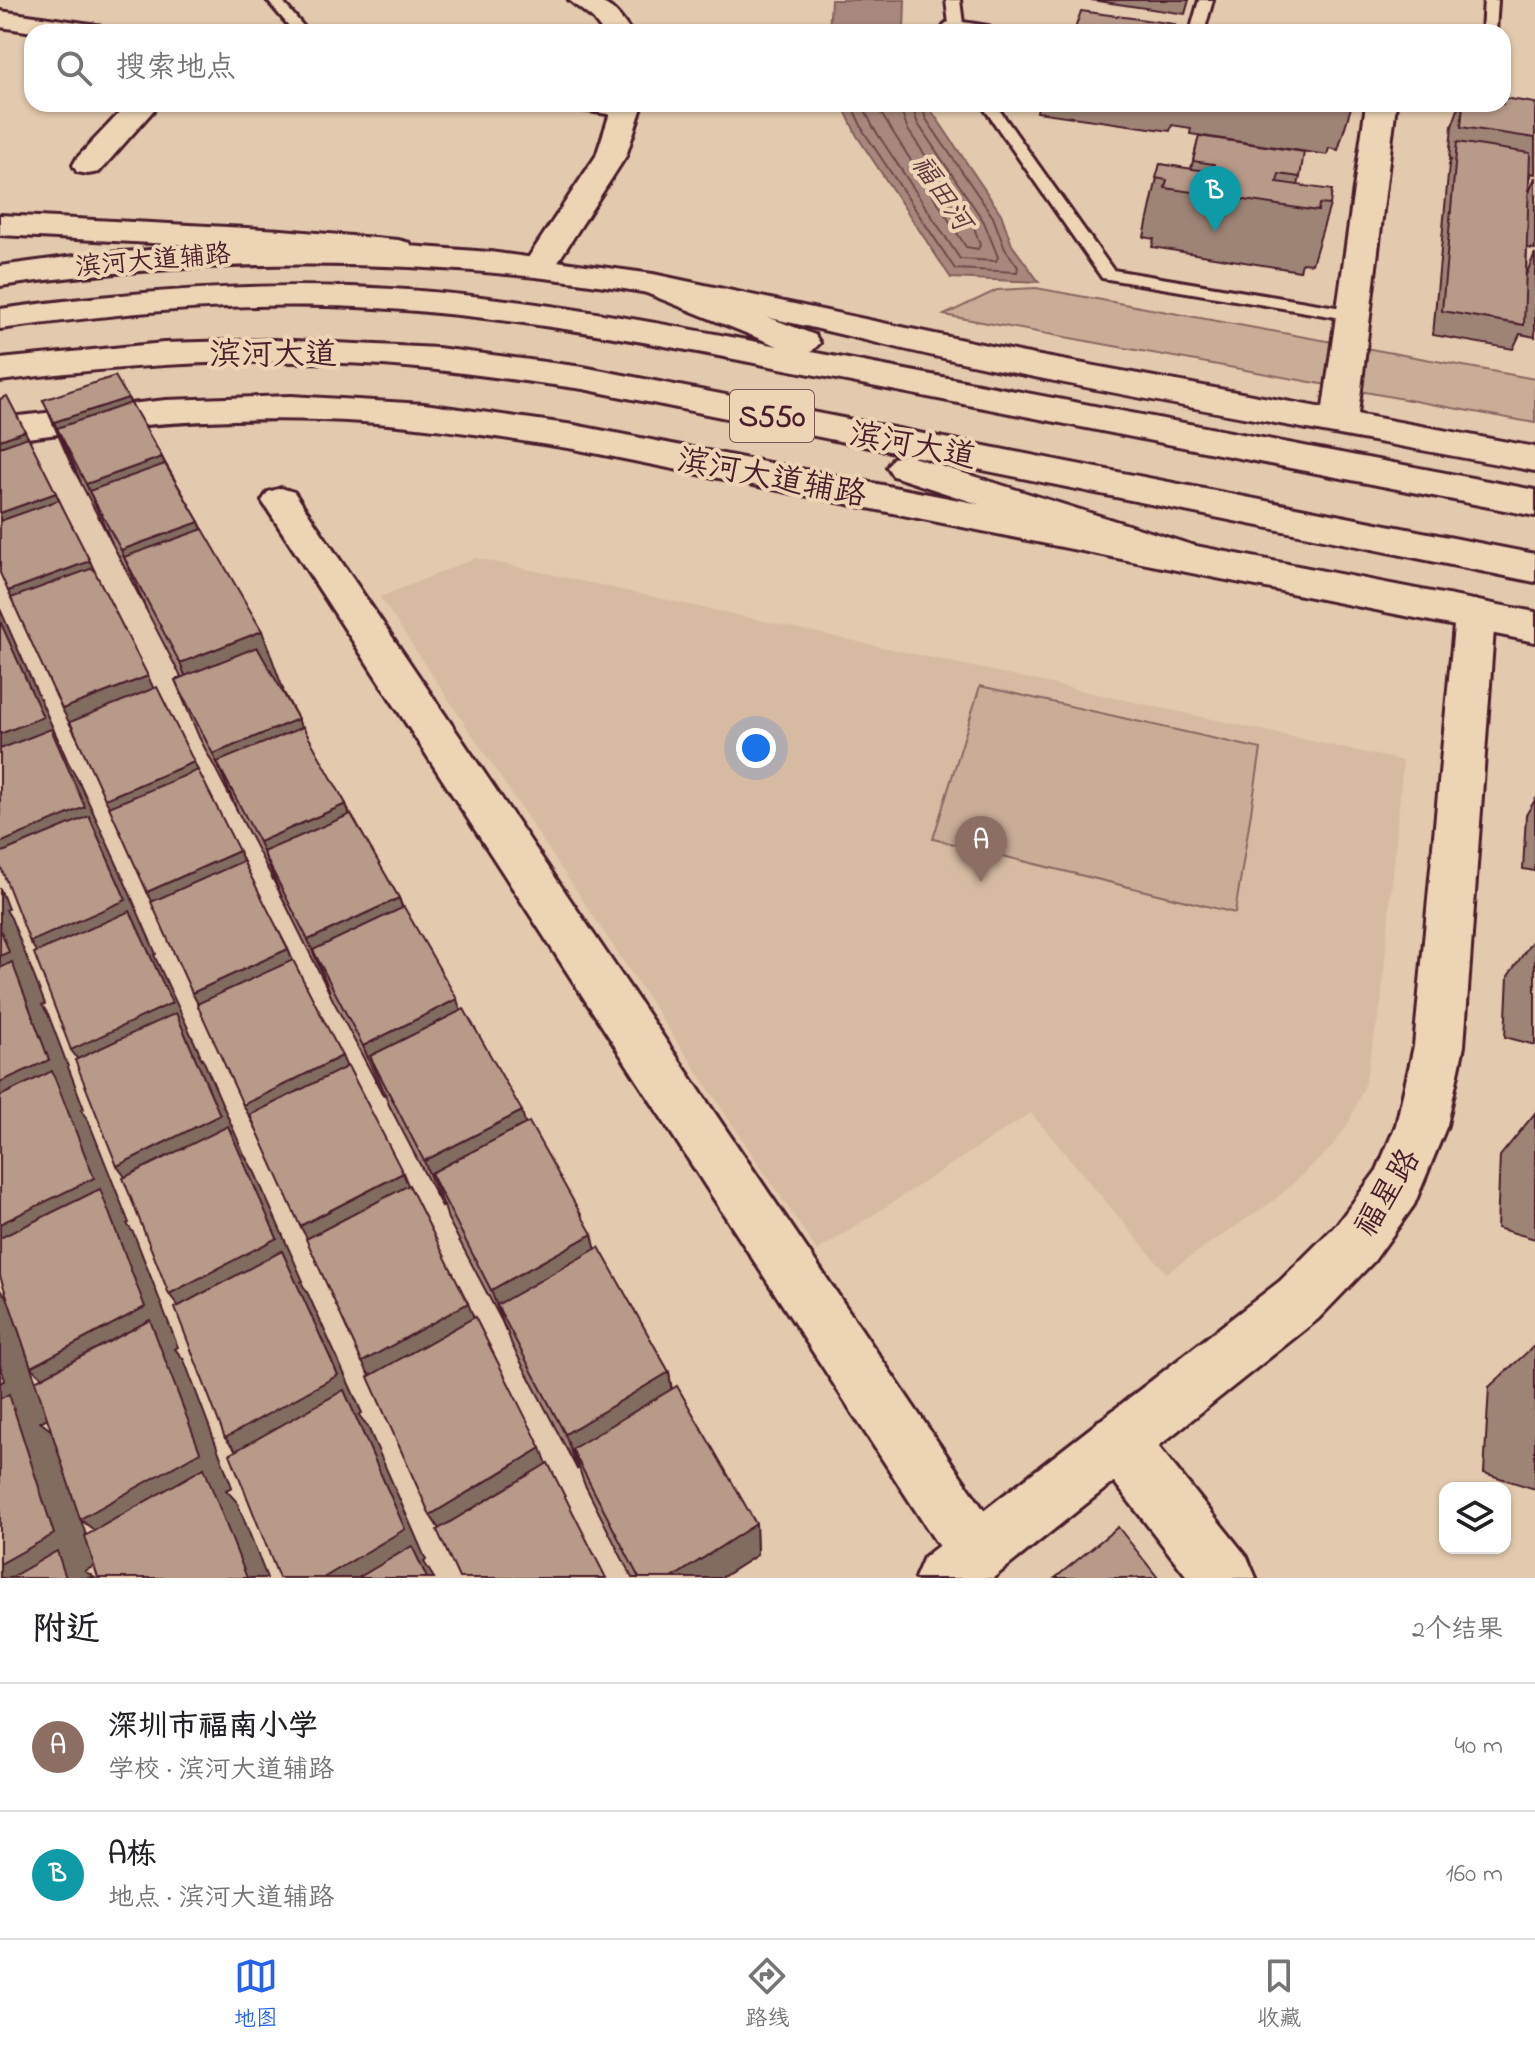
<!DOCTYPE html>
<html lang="zh">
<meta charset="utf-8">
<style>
body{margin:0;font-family:"Indie Flower","LXGW WenKai TC",sans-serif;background:#f2f2f2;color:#202124}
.controls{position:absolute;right:24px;bottom:24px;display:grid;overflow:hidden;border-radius:16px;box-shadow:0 2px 6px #0004}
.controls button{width:72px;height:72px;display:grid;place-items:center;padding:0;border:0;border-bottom:2px solid #e0e0e0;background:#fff;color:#202124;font:40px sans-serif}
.you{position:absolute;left:756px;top:748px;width:28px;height:28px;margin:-20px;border:6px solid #fff;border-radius:50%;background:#1a73e8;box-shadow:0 0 0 12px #1a73e833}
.badge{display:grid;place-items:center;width:52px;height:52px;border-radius:50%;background:#2563eb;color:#fff;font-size:26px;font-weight:700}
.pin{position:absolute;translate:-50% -66px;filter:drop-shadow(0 2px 4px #0008)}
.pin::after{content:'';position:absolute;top:42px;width:28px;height:24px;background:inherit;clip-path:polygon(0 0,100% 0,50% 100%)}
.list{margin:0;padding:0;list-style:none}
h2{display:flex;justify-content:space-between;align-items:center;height:104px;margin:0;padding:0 32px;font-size:34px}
h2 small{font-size:26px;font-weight:400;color:#757577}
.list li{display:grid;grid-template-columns:52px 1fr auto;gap:24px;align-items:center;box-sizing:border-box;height:128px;padding:0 32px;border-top:2px solid #e0e0e0}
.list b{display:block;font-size:30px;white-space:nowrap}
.list p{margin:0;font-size:26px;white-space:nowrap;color:#757577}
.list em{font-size:26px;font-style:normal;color:#757577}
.icon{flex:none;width:44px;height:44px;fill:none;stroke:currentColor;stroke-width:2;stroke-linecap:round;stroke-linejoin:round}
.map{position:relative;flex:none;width:1535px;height:1578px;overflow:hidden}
.search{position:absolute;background:#fff;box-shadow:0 2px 6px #0004;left:24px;right:24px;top:24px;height:88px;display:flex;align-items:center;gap:20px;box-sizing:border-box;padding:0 28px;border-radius:24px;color:#757577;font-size:30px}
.sheet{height:360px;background:#fff}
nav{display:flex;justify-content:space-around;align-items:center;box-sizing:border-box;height:112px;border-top:2px solid #e0e0e0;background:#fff;font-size:22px;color:#757577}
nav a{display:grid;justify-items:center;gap:4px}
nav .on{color:#2563eb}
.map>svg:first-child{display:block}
.built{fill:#d6bba2}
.green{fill:#caad97;stroke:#8a6661;stroke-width:2}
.water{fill:#a8887b;stroke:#825e5b;stroke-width:2}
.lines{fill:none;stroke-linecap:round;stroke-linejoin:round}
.shore{stroke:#70494b;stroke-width:2}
.service-casing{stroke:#4a1f2b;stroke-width:6}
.minor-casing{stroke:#4a1f2b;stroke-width:6}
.secondary-casing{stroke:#4a1f2b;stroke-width:6}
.primary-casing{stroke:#4a1f2b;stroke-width:6}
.trunk-casing{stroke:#4a1f2b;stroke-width:6}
.service{fill:#edd4b5;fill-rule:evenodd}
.minor{fill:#edd4b5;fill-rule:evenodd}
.secondary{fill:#edd4b5;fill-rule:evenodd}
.primary{fill:#edd4b5;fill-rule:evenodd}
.trunk{fill:#edd4b5;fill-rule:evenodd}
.wall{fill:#9e8475;stroke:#4a1f2b;stroke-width:2}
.shaded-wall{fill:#816c5f;stroke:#4a1f2b;stroke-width:2}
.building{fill:#b89a88;stroke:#4a1f2b;stroke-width:2}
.labels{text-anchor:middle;stroke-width:8;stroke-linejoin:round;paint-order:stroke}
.far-street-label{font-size:26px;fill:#4a1f2b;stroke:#edd4b5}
.far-water-label{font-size:28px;font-style:italic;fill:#62393f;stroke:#edd4b5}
.shield{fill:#edd4b5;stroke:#7b5554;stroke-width:2}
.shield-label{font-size:30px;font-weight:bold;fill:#4a1f2b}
.street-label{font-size:32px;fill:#4a1f2b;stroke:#edd4b5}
</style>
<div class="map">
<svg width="1535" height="1578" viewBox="0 0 1535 1578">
<rect width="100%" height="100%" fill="#e3c9ad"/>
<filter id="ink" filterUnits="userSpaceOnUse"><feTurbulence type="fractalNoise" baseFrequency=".0125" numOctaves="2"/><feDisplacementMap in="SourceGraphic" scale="16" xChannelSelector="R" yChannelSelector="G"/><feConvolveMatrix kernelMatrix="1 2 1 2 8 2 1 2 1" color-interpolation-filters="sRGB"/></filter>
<g filter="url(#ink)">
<!-- built -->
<polygon class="built" points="476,558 1403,761 1381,1004 1364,1087 1348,1124 1331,1148 1276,1199 1166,1273 1031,1113 817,1251 380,597"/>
<!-- green -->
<g class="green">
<polygon points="1036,288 1535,379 1535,423 944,315 997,290"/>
<polygon points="980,686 1261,749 1235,913 933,839"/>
</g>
<!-- water -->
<g class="water">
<polygon points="831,0 905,0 904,32 829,32"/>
<polygon points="842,104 927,104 1001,214 1012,245 1039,282 951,278 857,136"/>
</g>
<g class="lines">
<!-- shore -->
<g class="shore">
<polyline points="851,104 864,132 955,269 1017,272 1018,267 1005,249 993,217 926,119 921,104"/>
<polyline points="862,104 873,127 960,259 996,261 998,257 984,222 918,124 911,104"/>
<polyline points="875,104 966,247 978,249 980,245 974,227 908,130 899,104"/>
</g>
<defs>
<g id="service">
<polygon points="267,0 281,0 308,32 294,32"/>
<polygon points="946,0 960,0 964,32 950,32"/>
<polygon points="1199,0 1213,0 1204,32 1190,32"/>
<polygon points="1484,0 1498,0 1496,32 1482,32"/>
<path d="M562 104C583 104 617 100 634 113L627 117 569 108Z"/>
<polygon points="981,104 995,104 1113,270 1354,310 1362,315 1354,320 1102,278"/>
</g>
<g id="minor">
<path d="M569 0C606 0 610 2 631 32H603L593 19Z"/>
<polygon points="0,11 91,24 101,26 105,32 33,32 0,27"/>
<polygon points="956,21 988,26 992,32 944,32 942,29 946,23"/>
<polygon points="128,104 159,104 99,172 88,174 77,172 73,165 77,158"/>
<polygon points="613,104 643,104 626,156 550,274 538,277 526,274 522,267 596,156"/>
<polygon points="1366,104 1396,104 1357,422 1352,430 1339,434 1326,430 1321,422"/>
<polygon points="0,215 282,230 398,240 410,243 414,250 410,257 398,260 282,250 0,235"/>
<path d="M281 488 294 492 998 1531 1007 1552 998 1573C983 1578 971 1578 956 1573L268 510 262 501 268 492Z"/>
<polygon points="1118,1412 1138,1421 1247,1557 1256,1578 1188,1578 1098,1461 1089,1441 1098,1421"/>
</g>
<polygon id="secondary" points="1475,600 1489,605 1495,615 1464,1046 1447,1125 1414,1205 1374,1261 1318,1319 993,1578 915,1578 924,1557 1280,1281 1337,1224 1377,1170 1396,1125 1414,1046 1455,615 1461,605"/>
<g id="primary">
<path d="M245 243 408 246 490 252 653 274 1024 353 1535 447V471C1353 437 1171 405 990 368 877 345 767 314 654 294 436 256 219 256 0 286V266L82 255Z"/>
<path d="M291 396 424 404 574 425 1535 612V642L574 449C504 438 434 427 363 422 241 414 120 424 0 442V418L166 400Z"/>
</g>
<g id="trunk">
<path d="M656 275 815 335 820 343 811 352 1535 490V516L734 359C609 335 483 313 356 307 237 301 118 313 0 329V309C117 293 233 283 351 287 495 292 638 319 778 346L644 292 639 285 644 278Z"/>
<path d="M274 340 438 348 583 367 1535 554V582L583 389C516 380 450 370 383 365 255 357 127 364 0 381V359L164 343Z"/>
<polygon points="906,455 1198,547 1204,557 1198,567 1184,571 893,476 887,467 893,458"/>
</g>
</defs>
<!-- service casing -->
<use href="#service" class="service-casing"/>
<!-- minor casing -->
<use href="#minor" class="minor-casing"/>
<!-- secondary casing -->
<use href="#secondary" class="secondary-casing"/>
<!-- primary casing -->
<use href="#primary" class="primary-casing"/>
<!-- trunk casing -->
<use href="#trunk" class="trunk-casing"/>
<!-- service -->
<use href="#service" class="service"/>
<!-- minor -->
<use href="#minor" class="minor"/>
<!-- secondary -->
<use href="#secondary" class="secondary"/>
<!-- primary -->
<use href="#primary" class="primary"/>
<!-- trunk -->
<use href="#trunk" class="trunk"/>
</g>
<!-- wall -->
<g class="wall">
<polygon points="1091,0 1189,0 1185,14"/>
<polygon points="1535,103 1535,174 1530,173 1529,193 1535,177 1535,249 1527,248 1526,275 1535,253 1535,337 1520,334 1513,349 1433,335 1449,165 1451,160 1449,160 1452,126 1460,104"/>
<polygon points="1033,104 1352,104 1338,150 1329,148 1327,155 1190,134 1191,128 1172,125 1170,131 1037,112 1038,105"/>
<polygon points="1199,136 1300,177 1298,185 1330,205 1312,264 1302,263 1300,271 1152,247 1154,239 1144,237 1160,164 1191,169"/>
<polygon points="128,398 199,522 283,689 282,689 298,719 301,727 346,804 350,814 399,898 403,908 596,1249 669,1372 672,1390 756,1524 757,1555 721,1578 632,1578 584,1483 579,1468 577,1469 512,1345 507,1331 448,1219 444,1206 442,1207 389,1105 385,1094 383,1095 334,1002 282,897 199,737 175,680 181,677 69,460 43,400"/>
<polygon points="1535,800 1535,871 1523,869 1526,815"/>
<polygon points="1535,937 1535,1045 1505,1037 1508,976"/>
<polygon points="1535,1113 1535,1239 1497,1228 1500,1156"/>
<polygon points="1535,1345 1535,1489 1484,1473 1489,1387"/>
</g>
<!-- shaded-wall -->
<g class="shaded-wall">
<polygon points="128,398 151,457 57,428 81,482 54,422"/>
<polygon points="25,431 52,491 0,509 0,440"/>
<polygon points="162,457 185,516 89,491 112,543 86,484"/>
<polygon points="56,493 83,553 0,566 0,513"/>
<polygon points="199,522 221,581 124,557 146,609 121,550"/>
<polygon points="90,561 116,620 38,649 8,591"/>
<polygon points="0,609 68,762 81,786 120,871 156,954 154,955 200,1054 199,1054 205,1064 244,1154 255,1173 303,1281 301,1282 308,1294 362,1413 359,1415 368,1427 426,1560 424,1562 434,1578 323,1578 256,1473 225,1438 201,1335 169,1294 151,1212 117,1166 106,1099 71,1050 65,995 30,942 0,857"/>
<polygon points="262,631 283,689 204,721 180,663"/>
<polygon points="148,676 173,733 92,766 62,709"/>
<polygon points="298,719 318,775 217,762 237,810 213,754"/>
<polygon points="194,762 219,818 134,854 105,799"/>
<polygon points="346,804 365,860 263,852 282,897 259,842"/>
<polygon points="239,851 263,905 176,945 147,892"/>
<polygon points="0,888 8,909 6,910 11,918 45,1004 42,1005 48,1014 84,1109 81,1110 88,1120 129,1223 127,1224 134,1234 178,1347 175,1349 184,1360 232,1487 226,1490 237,1502 267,1578 247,1578 120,1550 81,1520 96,1565 85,1571 95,1578 0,1578 0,1290 8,1298 48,1418 40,1422 52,1431 72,1405 31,1367 0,1248"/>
<polygon points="399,898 416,951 313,950 330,992 308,940"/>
<polygon points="288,949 310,1002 220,1044 192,993"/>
<polygon points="457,999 472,1050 370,1056 385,1094 383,1095 363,1046"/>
<polygon points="342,1056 363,1105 269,1152 243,1105"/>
<polygon points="522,1111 534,1158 431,1173 444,1206 442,1207 424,1161"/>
<polygon points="403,1173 422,1218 325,1270 300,1226"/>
<polygon points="592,1234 602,1277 497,1305 506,1332 491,1290"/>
<polygon points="468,1303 484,1344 384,1400 362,1362"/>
<polygon points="669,1372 674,1410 572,1449 579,1468 577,1469 565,1434"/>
<polygon points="541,1448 554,1483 450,1546 430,1515"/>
<polygon points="756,1524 757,1555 721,1578 672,1578"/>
</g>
<!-- building -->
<g class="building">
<polygon points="1081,11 1175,24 1173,32 1074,32"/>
<polygon points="1503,98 1535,103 1535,138 1461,127 1463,104 1503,104"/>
<polygon points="1199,136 1304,152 1300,177 1279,174 1277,182 1332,190 1330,205 1319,204 1318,211 1165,188 1167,180 1156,178 1160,164 1213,172 1214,164 1193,161"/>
<polygon points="1457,142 1530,153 1524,325 1442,311"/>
<polygon points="115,376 128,398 54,422 43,400"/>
<polygon points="7,396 25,431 0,440 0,399"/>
<polygon points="131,403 162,457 86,484 57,428"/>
<polygon points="28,437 56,493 0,513 0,447"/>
<polygon points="165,464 199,522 121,550 89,491"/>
<polygon points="59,500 90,561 8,591 0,573 0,521"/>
<polygon points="203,529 262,631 180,663 124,557"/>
<polygon points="93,568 148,676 62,709 11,598"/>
<polygon points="0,621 43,717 0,734"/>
<polygon points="257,647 298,719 213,754 175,680"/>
<polygon points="157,687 194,762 105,799 70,722"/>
<polygon points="303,727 346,804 259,842 217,762"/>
<polygon points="51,729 85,807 0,843 0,749"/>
<polygon points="198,770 239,851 147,892 109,807"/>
<polygon points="351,814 399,898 308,940 263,852"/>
<polygon points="89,816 126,900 30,942 0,865 0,853"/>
<polygon points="243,861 288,949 192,993 151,902"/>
<polygon points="404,907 457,999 363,1046 313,950"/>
<polygon points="130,911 172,1003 71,1050 34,953"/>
<polygon points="0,928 9,952 0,956"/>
<polygon points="293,960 342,1056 243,1105 197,1004"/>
<polygon points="12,962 49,1060 0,1082 0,968"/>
<polygon points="464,1009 522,1111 424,1161 370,1056"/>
<polygon points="176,1013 220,1115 117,1166 75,1060"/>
<polygon points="348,1066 403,1173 300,1226 250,1115"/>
<polygon points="52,1071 94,1178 0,1224 0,1096"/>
<polygon points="529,1122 592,1234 491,1290 431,1173"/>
<polygon points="228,1126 277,1238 169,1294 123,1178"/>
<polygon points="409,1185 468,1303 362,1362 306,1239"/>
<polygon points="100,1189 145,1307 31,1367 0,1276 0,1238"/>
<polygon points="599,1247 669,1372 565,1434 497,1305"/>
<polygon points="282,1251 338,1375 225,1438 175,1308"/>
<polygon points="475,1317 541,1448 430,1515 368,1377"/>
<polygon points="150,1320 200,1452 80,1519 35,1381"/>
<polygon points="0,1365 5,1380 0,1383"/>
<polygon points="677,1386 756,1524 672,1578 639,1578 572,1449"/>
<polygon points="344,1390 405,1529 323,1578 279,1578 230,1454"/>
<polygon points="9,1394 54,1534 0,1564 0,1399"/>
<polygon points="548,1463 606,1578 459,1578 437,1530"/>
<polygon points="204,1468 247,1578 98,1578 85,1536"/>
<polygon points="1118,1527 1158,1578 1055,1578"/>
<polygon points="412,1546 427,1578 358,1578"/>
<polygon points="57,1551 66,1578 10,1578"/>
</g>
</g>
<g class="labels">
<!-- far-street labels -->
<g class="far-street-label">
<text transform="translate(153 259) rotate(-5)" y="9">滨河大道辅路</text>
</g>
<!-- far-water labels -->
<g class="far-water-label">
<text transform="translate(943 192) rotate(56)" y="10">福田河</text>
</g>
<!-- shield labels -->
<rect class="shield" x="730" y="390" width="84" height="52" rx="6"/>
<g class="shield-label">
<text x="772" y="426">S550</text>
</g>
<!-- street labels -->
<g class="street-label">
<text x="273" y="364">滨河大道</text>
<text transform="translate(913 444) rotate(11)" y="11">滨河大道</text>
<text transform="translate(772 476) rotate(11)" y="11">滨河大道辅路</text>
<text transform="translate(1386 1192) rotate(-59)" y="11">福星路</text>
</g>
</g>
</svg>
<div class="controls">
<button><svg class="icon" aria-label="layers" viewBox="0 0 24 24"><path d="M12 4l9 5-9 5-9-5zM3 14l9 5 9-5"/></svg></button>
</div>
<div class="you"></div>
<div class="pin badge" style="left:981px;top:882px;background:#8d6e63">A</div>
<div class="pin badge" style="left:1215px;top:232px;background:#0f9aa8">B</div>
<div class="search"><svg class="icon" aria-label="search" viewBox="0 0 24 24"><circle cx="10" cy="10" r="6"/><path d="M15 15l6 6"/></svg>搜索地点</div>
</div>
<section class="sheet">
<h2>附近<small>2个结果</small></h2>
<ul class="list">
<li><span class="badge" style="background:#8d6e63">A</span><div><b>深圳市福南小学</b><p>学校 · 滨河大道辅路</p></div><em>40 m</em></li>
<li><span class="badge" style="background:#0f9aa8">B</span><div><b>A栋</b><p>地点 · 滨河大道辅路</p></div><em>160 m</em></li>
</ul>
</section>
<nav>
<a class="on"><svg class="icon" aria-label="map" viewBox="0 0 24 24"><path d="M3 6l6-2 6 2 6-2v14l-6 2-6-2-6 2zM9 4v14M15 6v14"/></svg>地图</a>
<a><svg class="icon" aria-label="directions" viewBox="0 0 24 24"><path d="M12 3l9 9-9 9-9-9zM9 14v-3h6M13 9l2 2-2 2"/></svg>路线</a>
<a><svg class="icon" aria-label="saved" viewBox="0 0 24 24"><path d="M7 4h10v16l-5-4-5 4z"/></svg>收藏</a>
</nav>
